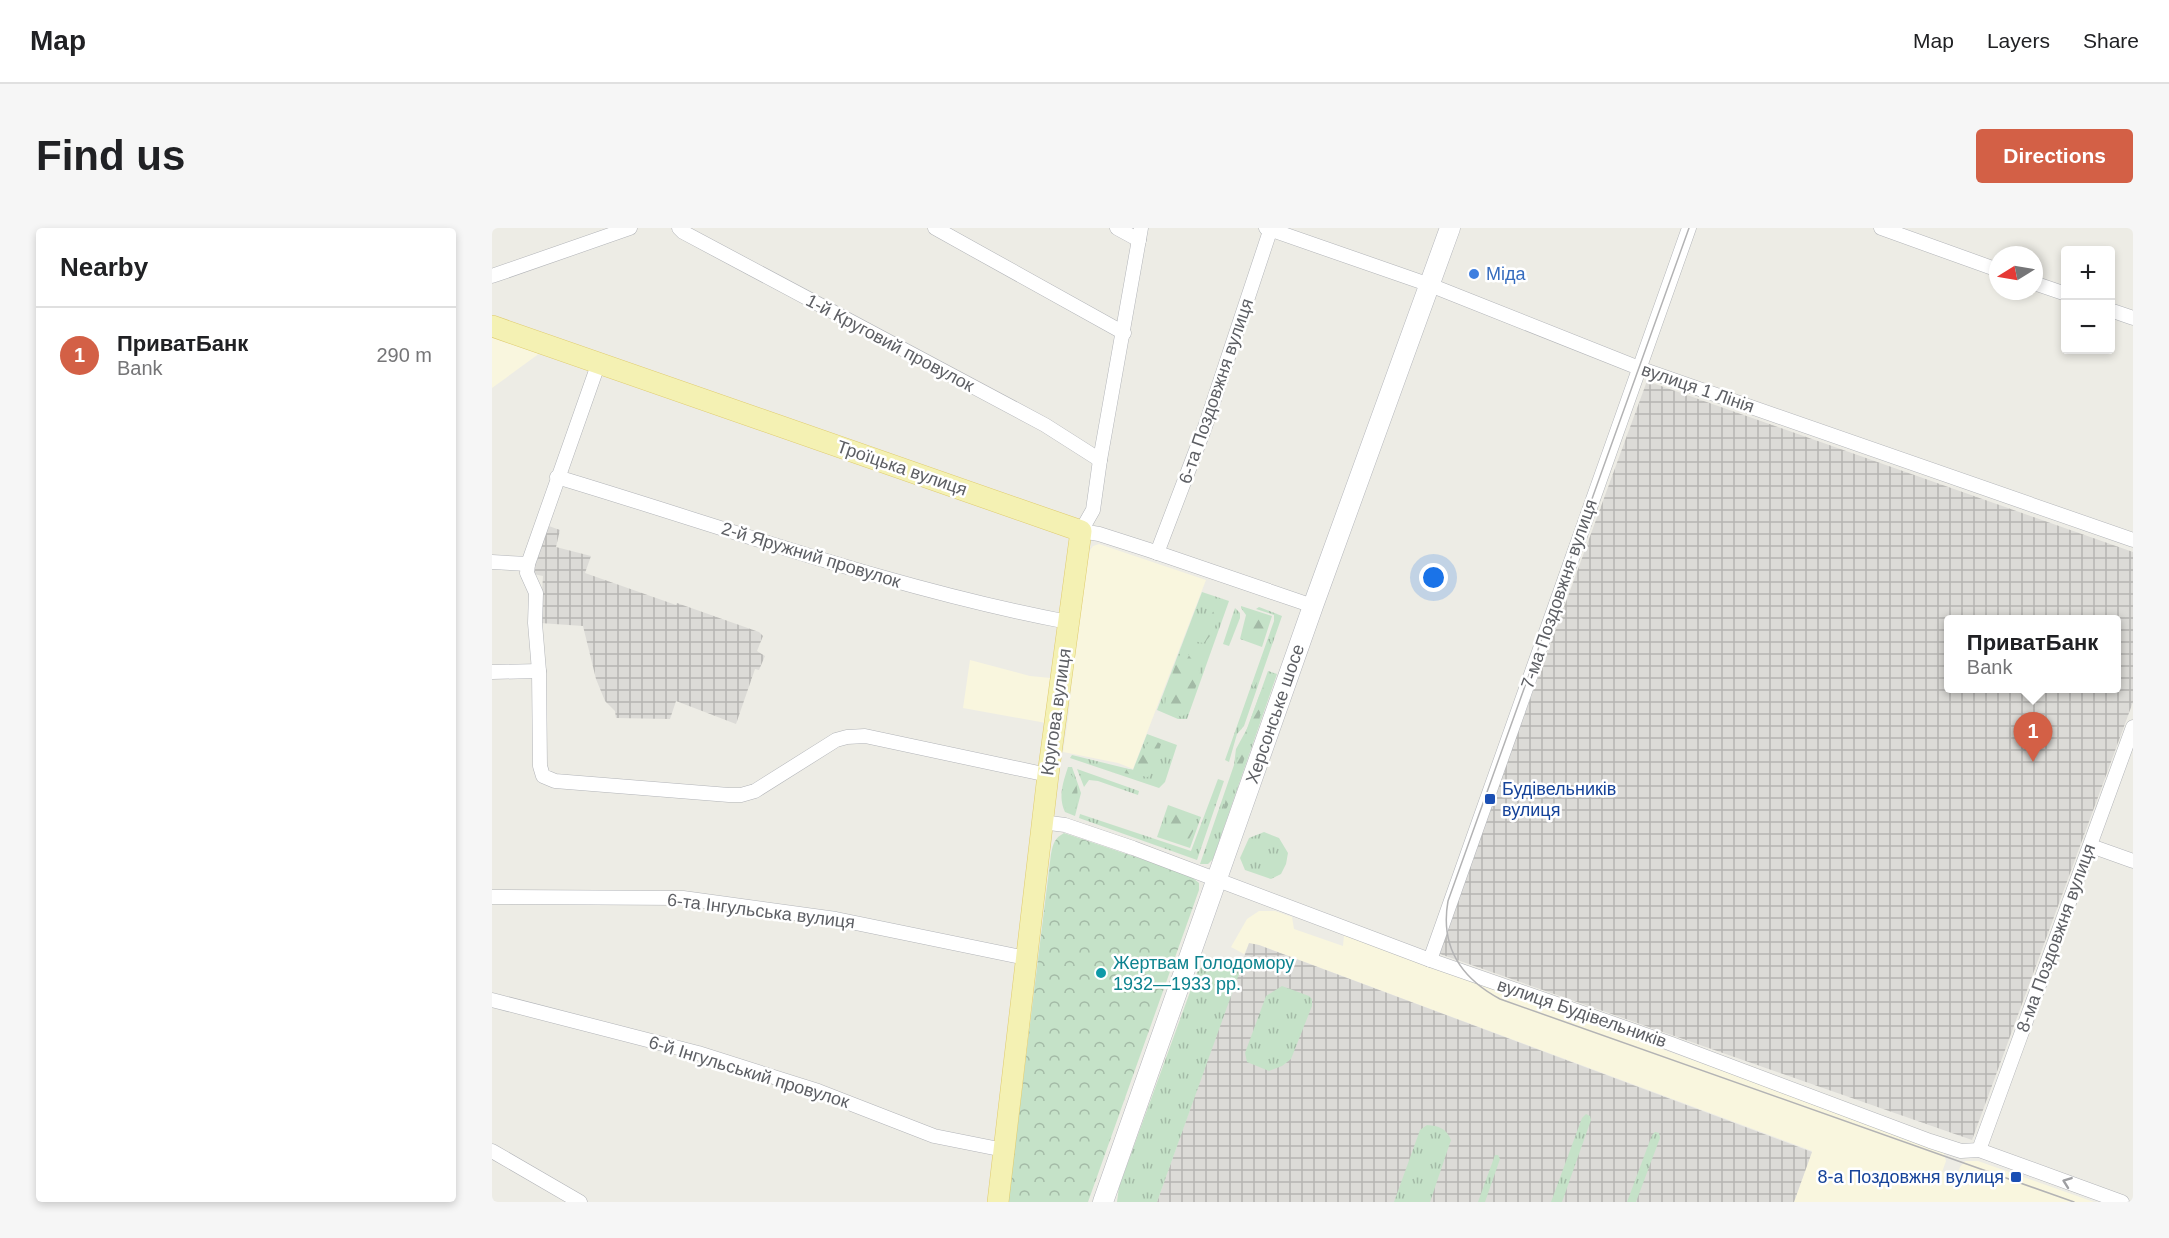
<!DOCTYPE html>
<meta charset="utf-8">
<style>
body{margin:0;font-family:Arial,sans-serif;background:#f6f6f6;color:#202124}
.controls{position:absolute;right:18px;top:18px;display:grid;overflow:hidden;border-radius:6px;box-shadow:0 3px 9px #0003}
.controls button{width:54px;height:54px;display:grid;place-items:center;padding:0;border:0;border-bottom:2px solid #e0e0e0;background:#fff;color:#202124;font:30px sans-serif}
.compass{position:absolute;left:1497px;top:18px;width:54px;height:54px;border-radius:50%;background:#fff;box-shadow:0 3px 9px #0003;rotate:259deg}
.you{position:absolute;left:942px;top:350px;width:21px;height:21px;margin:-15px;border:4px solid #fff;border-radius:50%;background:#1a73e8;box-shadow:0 0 0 9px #1a73e833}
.badge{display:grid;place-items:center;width:39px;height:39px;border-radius:50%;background:#d36046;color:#fff;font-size:20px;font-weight:700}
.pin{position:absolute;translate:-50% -50px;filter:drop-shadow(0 2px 3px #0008)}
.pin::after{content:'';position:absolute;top:32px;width:21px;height:18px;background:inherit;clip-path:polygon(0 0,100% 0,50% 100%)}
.popup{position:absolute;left:1452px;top:387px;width:177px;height:78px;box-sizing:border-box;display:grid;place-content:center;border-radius:6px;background:#fff;filter:drop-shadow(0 2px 4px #0005);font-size:20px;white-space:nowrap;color:#757577}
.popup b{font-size:22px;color:#202124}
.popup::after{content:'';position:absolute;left:50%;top:100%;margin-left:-12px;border:12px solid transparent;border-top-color:#fff}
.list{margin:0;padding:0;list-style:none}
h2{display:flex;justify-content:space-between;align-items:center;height:78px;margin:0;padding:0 24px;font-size:26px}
h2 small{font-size:20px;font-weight:400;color:#757577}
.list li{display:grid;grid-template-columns:39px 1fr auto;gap:18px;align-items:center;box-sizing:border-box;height:96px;padding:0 24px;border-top:2px solid #e0e0e0}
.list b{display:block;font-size:22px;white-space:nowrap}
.list p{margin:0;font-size:20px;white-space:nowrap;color:#757577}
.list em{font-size:20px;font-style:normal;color:#757577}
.map{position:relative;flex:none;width:1641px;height:974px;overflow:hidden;border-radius:6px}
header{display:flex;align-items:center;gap:36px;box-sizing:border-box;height:84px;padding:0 30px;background:#fff;border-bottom:2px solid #e0e0e0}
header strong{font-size:28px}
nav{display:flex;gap:33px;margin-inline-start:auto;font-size:21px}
.intro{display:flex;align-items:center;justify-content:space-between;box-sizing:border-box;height:144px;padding:0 36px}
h1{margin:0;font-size:42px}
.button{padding:15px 27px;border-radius:6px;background:#d36046;color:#fff;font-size:21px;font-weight:700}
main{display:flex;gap:36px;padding:0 36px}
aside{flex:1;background:#fff;border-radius:6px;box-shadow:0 3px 9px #0003}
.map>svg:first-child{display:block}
.commercial{fill:#f9f6de}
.industrial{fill:url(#industrial-grid);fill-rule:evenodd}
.grass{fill:url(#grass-tufts)}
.forest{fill:url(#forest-firs)}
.park{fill:url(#park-crowns)}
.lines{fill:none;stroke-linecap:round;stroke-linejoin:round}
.street-casing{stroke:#b2b4b8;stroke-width:15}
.secondary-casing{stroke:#b4b6bb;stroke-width:21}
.primary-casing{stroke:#dfcb6d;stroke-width:22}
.street{stroke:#fff;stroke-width:14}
.secondary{stroke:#fff;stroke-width:20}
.primary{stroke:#f4f1b3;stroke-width:21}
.tram{stroke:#b3b3b4;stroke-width:1.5}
.oneway{stroke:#9e9fa2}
.shop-dot{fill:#3f7fe0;stroke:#fff;stroke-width:2}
.transit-dot{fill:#1a4fb4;stroke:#fff;stroke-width:2}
.culture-dot{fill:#0f9aa8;stroke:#fff;stroke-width:2}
.labels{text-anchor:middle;stroke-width:5;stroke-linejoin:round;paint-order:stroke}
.shop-label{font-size:18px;fill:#366cbe;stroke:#fff;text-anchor:start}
.street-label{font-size:18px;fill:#5d5f64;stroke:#fff}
.transit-label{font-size:18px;fill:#164399;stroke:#fff;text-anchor:start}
.culture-label{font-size:18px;fill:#0d838f;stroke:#fff;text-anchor:start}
</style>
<header>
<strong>Map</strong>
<nav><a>Map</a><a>Layers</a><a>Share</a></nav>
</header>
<div class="intro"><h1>Find us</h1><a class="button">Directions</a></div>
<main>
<aside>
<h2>Nearby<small></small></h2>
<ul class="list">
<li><span class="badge">1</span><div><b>ПриватБанк</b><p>Bank</p></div><em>290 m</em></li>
</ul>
</aside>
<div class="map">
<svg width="1641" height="974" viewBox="0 0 1641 974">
<defs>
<pattern id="industrial-grid" width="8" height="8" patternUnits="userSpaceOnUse" patternTransform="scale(1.5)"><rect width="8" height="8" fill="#dcdbd7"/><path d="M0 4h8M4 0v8" fill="none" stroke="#b6b5b2"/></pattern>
<pattern id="grass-tufts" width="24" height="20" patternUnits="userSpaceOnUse" patternTransform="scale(1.5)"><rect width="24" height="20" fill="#c5e2c8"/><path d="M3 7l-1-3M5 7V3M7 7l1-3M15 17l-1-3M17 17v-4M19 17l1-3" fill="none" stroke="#a3baa6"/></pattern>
<pattern id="forest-firs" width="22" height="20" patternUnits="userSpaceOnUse" patternTransform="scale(1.5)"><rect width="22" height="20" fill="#c5e2c8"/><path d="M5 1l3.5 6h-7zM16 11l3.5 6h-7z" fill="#a3baa6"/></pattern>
<pattern id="park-crowns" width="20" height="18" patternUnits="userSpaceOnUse" patternTransform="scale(1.5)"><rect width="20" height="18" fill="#c5e2c8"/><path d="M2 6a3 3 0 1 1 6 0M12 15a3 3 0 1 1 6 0" fill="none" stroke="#a3baa6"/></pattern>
</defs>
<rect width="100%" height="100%" fill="#edece5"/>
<!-- commercial -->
<g class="commercial">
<polygon points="0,108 48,125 0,160"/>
<polygon points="607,316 714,352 641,541 626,535 571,524 577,484 585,386 598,322 601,318"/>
<polygon points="478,432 538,448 559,450 554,495 471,480"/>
<polygon points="767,683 783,683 800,689 802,701 851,718 852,707 1445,920 1452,925 1454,933 1450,944 1464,950 1468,939 1473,933 1486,933 1602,974 1302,974 1320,923 767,717 757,716 752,726 739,719 755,691"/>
</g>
<!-- industrial -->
<g class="industrial">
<path d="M1155 153 1641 324V474L1480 912 945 725ZM1457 392H1625V460H1457Z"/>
<polygon points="54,297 68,302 64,319 99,328 93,345 184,377 185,375 267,404 271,408 265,423 273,428 267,442 263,441 244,496 184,473 178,491 124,490 123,483 113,473 104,451 91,398 48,395 51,348 41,346"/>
<polygon points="757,715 767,717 799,729 1320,924 1302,974 665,974"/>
</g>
<!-- grass -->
<g class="grass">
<polygon points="710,364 737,373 695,491 686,491 665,482"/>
<polygon points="749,378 780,388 770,419 748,411 754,387 749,380"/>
<polygon points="767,379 790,388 752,498 745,506 737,534 733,532 782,393 782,387 764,381"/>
<polygon points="743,380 748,385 748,390 737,418 731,416"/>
<polygon points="776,443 785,446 721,631 716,636 708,636 742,537 744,521 756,499"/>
<polygon points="655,506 685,517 673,554 667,560 578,530 580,527 641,542"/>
<path d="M576 539H580L589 565 583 588 573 584C566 568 571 555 576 539Z"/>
<polygon points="585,541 647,563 646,567 606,553 597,552 592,559"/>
<polygon points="726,551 732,553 705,632 587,590 588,586 699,623"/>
<polygon points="676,577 709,589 698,620 665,609"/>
<polygon points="772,604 787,610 796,625 794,636 789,646 779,651 753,642 748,630 757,610"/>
<polygon points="721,735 748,743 665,974 625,974 627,959 706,742 712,737"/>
<polygon points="790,758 817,768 820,771 820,778 799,831 790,838 777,843 755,834 753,825 774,768"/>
<polygon points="1094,886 1098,888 1099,892 1070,974 1059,974 1090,890"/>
<path d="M935 897C947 898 954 900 959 912L938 974H902L928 902Z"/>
<polygon points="1163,904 1167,905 1168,910 1144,974 1135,974 1160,907"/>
<polygon points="1003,927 1006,927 1008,931 993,974 986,974"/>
</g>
<!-- forest -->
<g class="forest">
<path d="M725 377H728C728 389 721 409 711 415L701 413 695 422C696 431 706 434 707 443 709 451 696 477 693 486L690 489 674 483C669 466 690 421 698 405L712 399Z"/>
<polygon points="759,388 770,391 774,397 771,409 766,414 756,411 752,406"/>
<polygon points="782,402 777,421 749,497 748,496"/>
<polygon points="777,447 780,451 737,575 731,588 729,589 750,514 767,468"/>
<polygon points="660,511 669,516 662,538 656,549 632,545 609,537 642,542 655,516"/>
<path d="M578 545C587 556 587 569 583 582L580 584 574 581C570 570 570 554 578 545Z"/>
<path d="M682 585 702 591 703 600 696 613C683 614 672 601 676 588Z"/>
</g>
<!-- park -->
<path class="park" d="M572 605 697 647 707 655V662L596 974H516L559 626C561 615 563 610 572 605Z"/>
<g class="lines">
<defs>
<g id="street">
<polyline points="187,0 191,4 553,197 608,232"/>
<polyline points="443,0 632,105"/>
<polyline points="625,0 647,12"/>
<polyline points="649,0 608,232 601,282 589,303 607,306 657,322 821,378"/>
<polyline points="774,0 938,57 1147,140 1641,312"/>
<polyline points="1389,0 1506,42"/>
<polyline points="0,48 138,0"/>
<polyline points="1542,55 1574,66"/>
<polyline points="1618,82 1641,90"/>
<polyline points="107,134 36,336 35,345 44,365 43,395 47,443 48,538 51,548 63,553 237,567 249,567 263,563 344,512 355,509 373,508 556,547"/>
<path d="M65 249C235 300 402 361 576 394"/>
<polyline points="665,325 713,199 779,0"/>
<polyline points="0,334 36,336"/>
<polyline points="0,444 47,443"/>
<polyline points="550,594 573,597 641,620 938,732 1177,815 1438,913 1469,923 1487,922 1630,974"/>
<polyline points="1599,618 1641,633"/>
<polyline points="0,669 191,670 344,691 534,730"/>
<polyline points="938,732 1197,0"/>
<polyline points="0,772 206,825 326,863 442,908 512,922"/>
<polyline points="1487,922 1641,499"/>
<polyline points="0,923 88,974"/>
</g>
<polyline id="secondary" points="611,974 821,378 958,0"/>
<polyline id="primary" points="0,98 589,303 556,547 506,974"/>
</defs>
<!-- street casing -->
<use href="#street" class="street-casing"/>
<!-- secondary casing -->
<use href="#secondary" class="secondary-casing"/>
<!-- primary casing -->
<use href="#primary" class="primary-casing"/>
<!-- street -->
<use href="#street" class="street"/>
<!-- secondary -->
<use href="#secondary" class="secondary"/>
<!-- primary -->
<use href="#primary" class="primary"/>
<!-- tram -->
<path class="tram" d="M1197 0 956 673C948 718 969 750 1008 771L1582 974"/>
</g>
<!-- one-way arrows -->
<defs><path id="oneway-chevron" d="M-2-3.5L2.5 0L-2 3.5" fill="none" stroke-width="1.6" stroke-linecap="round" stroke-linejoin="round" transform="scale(1.5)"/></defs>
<use class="oneway" href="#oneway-chevron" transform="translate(1575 954) rotate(-160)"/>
<!-- markers -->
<circle class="shop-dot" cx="982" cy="46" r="6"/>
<g class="transit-dot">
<rect x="992" y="565" width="12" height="12" rx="3"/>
<rect x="1518" y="943" width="12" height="12" rx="3"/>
</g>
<circle class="culture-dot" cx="609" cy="745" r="6"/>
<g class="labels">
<!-- shop labels -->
<g class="shop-label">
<text x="994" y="52">Міда</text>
</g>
<!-- street labels -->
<g class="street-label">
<text transform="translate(398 115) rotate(28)" y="6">1-й Круговий провулок</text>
<text transform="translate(1206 160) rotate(19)" y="6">вулиця 1 Лінія</text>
<text transform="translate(724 163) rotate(-71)" y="6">6-та Поздовжня вулиця</text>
<text transform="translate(410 240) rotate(19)" y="6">Троїцька вулиця</text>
<text transform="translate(319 327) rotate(17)" y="6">2-й Яружний провулок</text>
<text transform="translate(1067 366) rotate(-71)" y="6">7-ма Поздовжня вулиця</text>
<text transform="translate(564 484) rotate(-82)" y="6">Кругова вулиця</text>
<text transform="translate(783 486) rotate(-71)" y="6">Херсонське шосе</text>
<text transform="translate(269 683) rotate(7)" y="6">6-та Інгульська вулиця</text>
<text transform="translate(1564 710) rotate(-70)" y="6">8-ма Поздовжня вулиця</text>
<text transform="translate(1090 785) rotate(19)" y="6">вулиця Будівельників</text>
<text transform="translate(257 844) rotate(17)" y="6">6-й Інгульський провулок</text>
</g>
<!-- transit labels -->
<g class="transit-label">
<text x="1010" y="567">Будівельників<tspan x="1010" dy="21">вулиця</tspan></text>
<text x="1512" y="955" text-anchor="end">8-а Поздовжня вулиця</text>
</g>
<!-- culture labels -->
<g class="culture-label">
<text x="621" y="741">Жертвам Голодомору<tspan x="621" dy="21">1932—1933 рр.</tspan></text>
</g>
</g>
</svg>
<div class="controls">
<button>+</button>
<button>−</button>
</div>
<svg class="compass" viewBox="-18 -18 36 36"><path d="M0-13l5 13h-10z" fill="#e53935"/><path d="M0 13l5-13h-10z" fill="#757577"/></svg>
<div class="you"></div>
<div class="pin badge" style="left:1541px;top:534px">1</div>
<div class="popup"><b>ПриватБанк</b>Bank</div>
</div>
</main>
